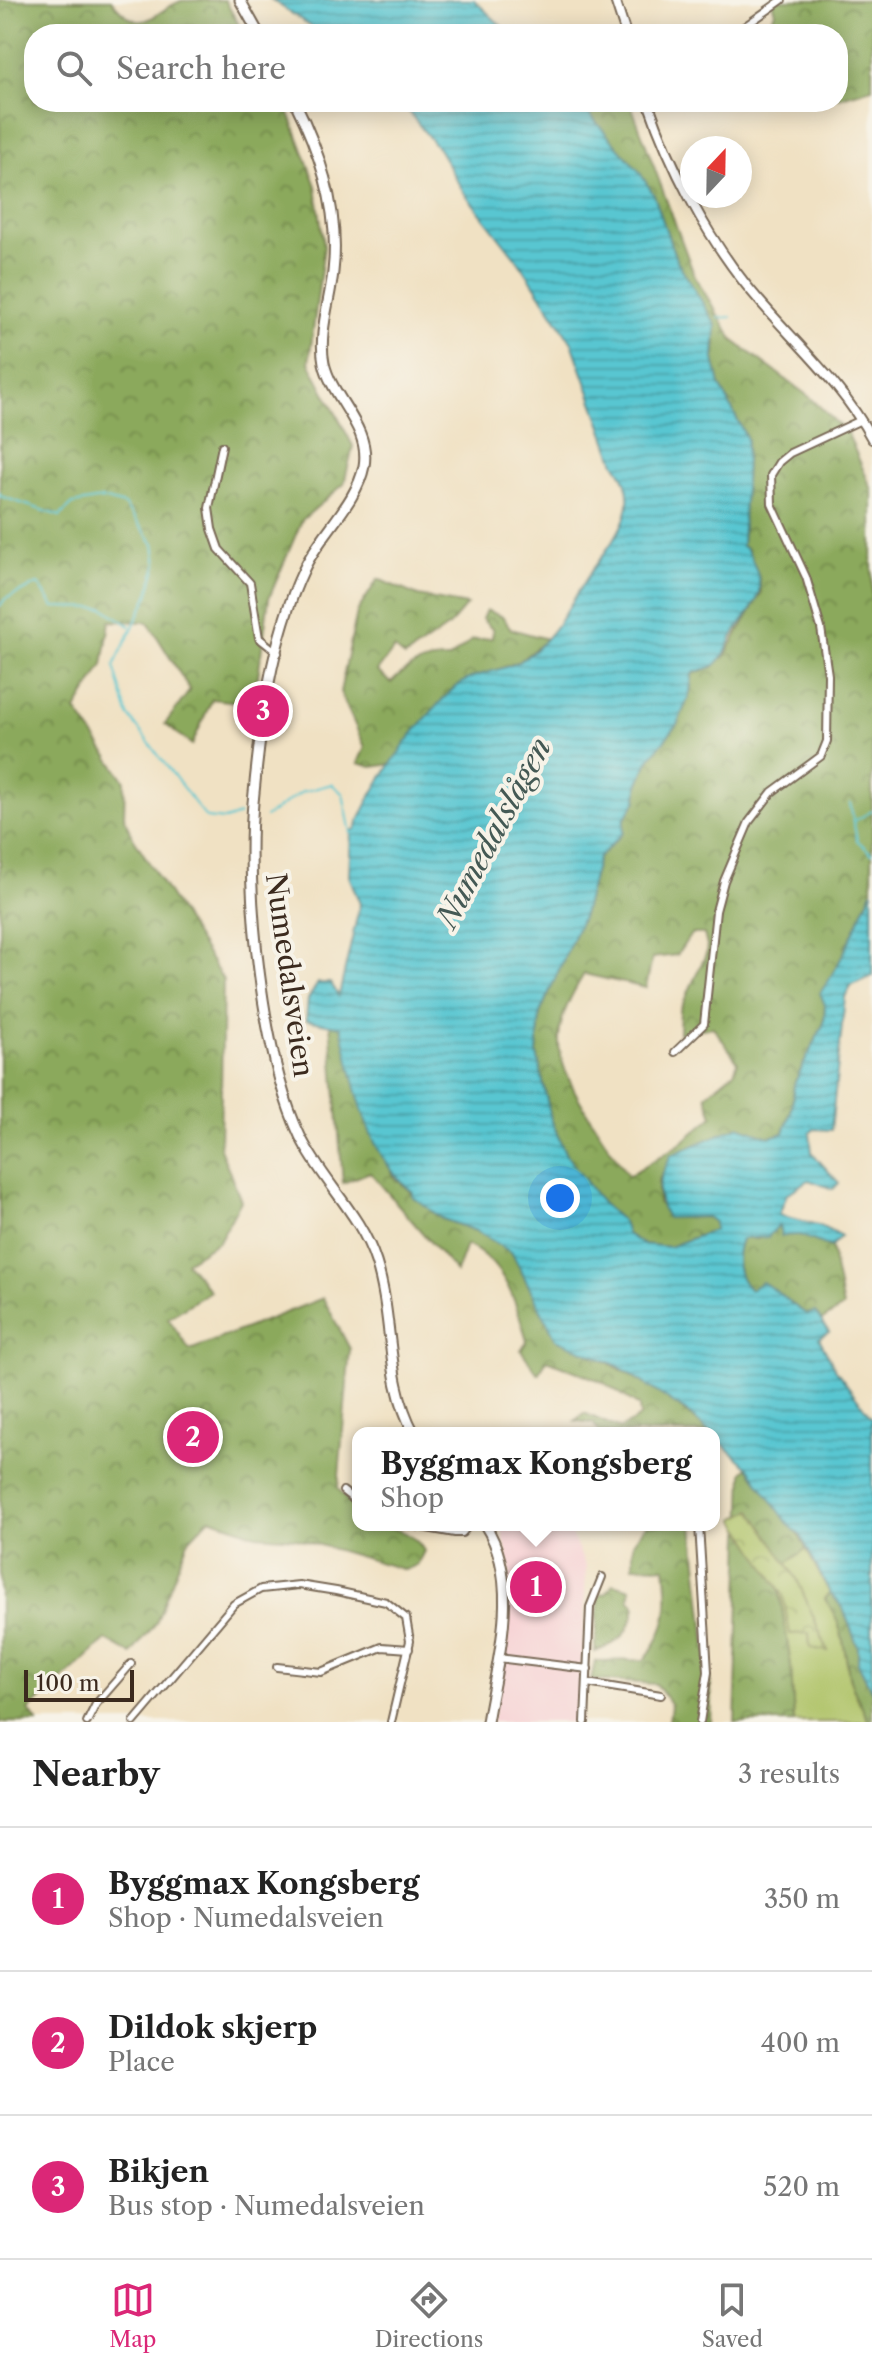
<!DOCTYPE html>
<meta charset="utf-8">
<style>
body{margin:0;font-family:"Libre Caslon Text",serif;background:#f2f2f2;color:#222}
.compass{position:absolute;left:680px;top:136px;width:72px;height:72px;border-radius:50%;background:#fff;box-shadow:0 4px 20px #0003;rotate:22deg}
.scale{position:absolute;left:24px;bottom:20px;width:110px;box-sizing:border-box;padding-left:8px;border:4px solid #3b2a1e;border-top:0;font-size:22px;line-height:28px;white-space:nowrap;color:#3b2a1e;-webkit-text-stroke:6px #f7f3e8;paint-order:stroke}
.you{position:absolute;left:560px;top:1198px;width:28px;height:28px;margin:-20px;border:6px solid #fff;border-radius:50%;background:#1a73e8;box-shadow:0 0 0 12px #1a73e833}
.badge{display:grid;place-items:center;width:52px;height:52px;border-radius:50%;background:#db2777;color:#fff;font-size:26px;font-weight:700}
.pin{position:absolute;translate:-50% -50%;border:4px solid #fff;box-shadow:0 2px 8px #0006}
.popup{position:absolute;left:352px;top:1427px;width:368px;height:104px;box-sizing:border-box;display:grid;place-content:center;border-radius:16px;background:#fff;filter:drop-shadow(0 2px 6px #0005);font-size:26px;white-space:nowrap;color:#767676}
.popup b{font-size:30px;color:#222}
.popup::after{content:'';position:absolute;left:50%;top:100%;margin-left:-16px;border:16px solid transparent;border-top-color:#fff}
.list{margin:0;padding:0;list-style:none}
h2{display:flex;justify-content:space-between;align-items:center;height:104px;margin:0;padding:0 32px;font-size:34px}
h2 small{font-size:26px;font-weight:400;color:#767676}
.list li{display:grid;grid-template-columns:52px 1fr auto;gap:24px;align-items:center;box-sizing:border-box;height:144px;padding:0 32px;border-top:2px solid #e0e0e0}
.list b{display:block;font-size:30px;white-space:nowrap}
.list p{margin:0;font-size:26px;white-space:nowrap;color:#767676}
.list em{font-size:26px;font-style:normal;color:#767676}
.icon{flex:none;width:44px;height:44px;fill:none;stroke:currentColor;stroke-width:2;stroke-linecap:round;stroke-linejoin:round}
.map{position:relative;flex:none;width:872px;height:1722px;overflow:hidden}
.search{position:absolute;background:#fff;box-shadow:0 4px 20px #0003;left:24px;right:24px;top:24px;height:88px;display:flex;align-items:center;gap:20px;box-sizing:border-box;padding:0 28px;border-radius:32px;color:#767676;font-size:30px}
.sheet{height:536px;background:#fff}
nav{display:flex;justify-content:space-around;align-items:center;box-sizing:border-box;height:112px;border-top:2px solid #e0e0e0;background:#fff;font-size:22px;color:#767676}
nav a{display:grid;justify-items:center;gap:4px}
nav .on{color:#db2777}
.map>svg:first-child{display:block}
.built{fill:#f7cfd3}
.green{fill:#afc367;stroke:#757642;stroke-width:2}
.forest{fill:url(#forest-crowns);stroke:#636a3d;stroke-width:2;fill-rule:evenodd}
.park{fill:url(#park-crowns);stroke:#757642;stroke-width:2}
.water{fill:url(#water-rules);stroke:#4a7878;stroke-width:2}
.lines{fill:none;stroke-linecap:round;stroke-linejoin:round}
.stream{stroke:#59c6d1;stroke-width:2}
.minor-casing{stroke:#7a6a58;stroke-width:10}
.secondary-casing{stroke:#7a6a58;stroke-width:12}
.primary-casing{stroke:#7a6a58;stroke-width:13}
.minor{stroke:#fff;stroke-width:6}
.secondary{stroke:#fff;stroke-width:8}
.primary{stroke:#fff;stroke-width:9}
.labels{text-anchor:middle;stroke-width:8;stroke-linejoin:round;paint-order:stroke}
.street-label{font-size:28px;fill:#3b2a1e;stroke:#f7f3e8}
.water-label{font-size:30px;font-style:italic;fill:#445954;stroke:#f7f3e8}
</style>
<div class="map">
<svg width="872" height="1722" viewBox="0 0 872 1722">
<defs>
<pattern id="forest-crowns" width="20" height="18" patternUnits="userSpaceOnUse" patternTransform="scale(2)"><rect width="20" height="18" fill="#8ba95c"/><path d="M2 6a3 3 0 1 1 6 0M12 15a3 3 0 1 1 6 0" fill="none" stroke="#738a4b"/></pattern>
<pattern id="park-crowns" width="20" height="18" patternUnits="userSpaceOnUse" patternTransform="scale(2)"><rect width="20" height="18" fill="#afc367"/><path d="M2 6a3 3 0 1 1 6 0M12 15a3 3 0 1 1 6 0" fill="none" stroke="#909f54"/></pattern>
<pattern id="water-rules" width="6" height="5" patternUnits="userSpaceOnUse" patternTransform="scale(2)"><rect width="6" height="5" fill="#59c6d1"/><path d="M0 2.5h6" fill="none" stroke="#4ba1a9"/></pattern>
</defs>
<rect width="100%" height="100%" fill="#f7f3e8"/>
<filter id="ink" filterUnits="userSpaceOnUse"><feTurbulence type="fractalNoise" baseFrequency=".0125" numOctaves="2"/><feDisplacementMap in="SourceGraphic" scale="16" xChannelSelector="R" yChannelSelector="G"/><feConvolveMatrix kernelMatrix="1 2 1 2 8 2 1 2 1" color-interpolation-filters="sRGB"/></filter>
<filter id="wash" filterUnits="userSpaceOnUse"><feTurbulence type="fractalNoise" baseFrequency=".006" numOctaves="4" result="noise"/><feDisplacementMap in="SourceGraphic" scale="32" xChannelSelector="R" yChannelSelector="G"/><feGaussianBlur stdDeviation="1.8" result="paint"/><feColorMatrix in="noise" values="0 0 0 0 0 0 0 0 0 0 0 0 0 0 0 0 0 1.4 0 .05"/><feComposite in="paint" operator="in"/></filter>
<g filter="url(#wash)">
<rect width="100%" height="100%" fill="#f0e1c3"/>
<!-- built -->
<polygon class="built" points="501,1525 567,1525 586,1567 580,1722 492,1722 508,1641 510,1568"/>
<!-- green -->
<path class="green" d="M806 1549 830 1593 825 1599C843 1624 844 1646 849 1676 852 1691 863 1707 869 1722H794L791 1665 776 1570Z"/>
<!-- forest -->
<g class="forest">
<path d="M0 0H111C144 41 151 12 181 1 192 0 213 0 225 0L244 34H34V102H285L316 186 324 246 309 362 353 446 344 484 302 520 269 598 254 704 212 699 192 745 165 724 190 690 148 622 110 621 103 665 76 710 125 781 124 816 131 834 223 980 220 1148 241 1201 219 1241 186 1262 210 1291 168 1318 190 1350 323 1298 350 1349 338 1488 358 1514V1525C382 1525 412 1528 424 1551L417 1565 405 1570 296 1538 256 1535 210 1518 188 1541 156 1623 131 1654 106 1640 29 1710 37 1722H0Z"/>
<polygon points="771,0 872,0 872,88 838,98 838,34 766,34 775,12"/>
<path d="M585 102H630L695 277 734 341 811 398 848 434 872 490V891L836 971 825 1005 824 1023 794 1084 792 1108 784 1133 769 1137 738 1127 672 1155 658 1182V1203L681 1218 707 1217 714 1222V1230L669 1247 642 1244 627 1234 623 1222 602 1203 565 1153 551 1119 537 1054 540 1013 583 915 598 858 623 833 624 820 637 800 638 785 648 761 678 723 690 693 692 674 713 667 726 654 761 593 759 578 748 550 742 546 747 439 720 385 714 359 716 342 676 259 654 195 583 106ZM691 934H704L708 950 680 1010 679 1033 713 1027 738 1062 734 1072 706 1095 713 1116 680 1144 628 1176C607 1141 556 1077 559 1037 561 1013 572 994 584 974L646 988 652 958 677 955Z"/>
<path d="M378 579 418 596 467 605 449 626 405 657 394 649 377 671 391 683C407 666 425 658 449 659L472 640 492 638 493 630 482 619 486 610 503 617 511 629 547 639 520 661 456 686 392 764 372 767 358 763 365 747 340 692 357 612Z"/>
<path d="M330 1024 341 1027 368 1126 395 1178 443 1219 476 1231 512 1253 556 1339C609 1359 668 1394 710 1433H600L593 1423 575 1421 584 1413 620 1429 640 1417 639 1406 603 1382 547 1360 538 1374 521 1350 527 1341C517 1304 504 1260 466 1245L456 1272 370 1172 343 1183Z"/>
<path d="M779 1225 831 1247 843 1307 821 1321 815 1312 807 1314C790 1305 779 1291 762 1283L750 1290C736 1277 734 1257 741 1239H758Z"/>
<path d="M748 1467C763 1492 798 1527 806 1549L776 1571 791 1665 794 1722H735L743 1472Z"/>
<path d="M646 1525H693L712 1699 711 1722H669L671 1705 656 1684 591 1680 595 1661 644 1660C669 1630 670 1604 665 1567L633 1566V1543Z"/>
<path d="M613 1584 631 1589 629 1598 635 1606C631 1633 620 1643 595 1652L599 1595 607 1593Z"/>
<path d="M830 1593 842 1606 858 1647V1663L872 1692V1722H869C863 1707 852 1691 849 1675 844 1646 843 1624 825 1599Z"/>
</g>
<!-- park -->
<polygon class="park" points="752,1510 797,1579 828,1651 810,1648 809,1633 790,1634 783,1595 735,1519"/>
<!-- water -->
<g class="water">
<polygon points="272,0 474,0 510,34 322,34"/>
<path d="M401 102H579L639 171 654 195 676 259 716 325 714 359 720 385 747 439 742 546C750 551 751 558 755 567 768 599 750 608 735 633 728 644 726 656 715 665 709 670 699 669 692 674L690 693 678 723 648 761 638 785 637 800 624 820 623 833 598 858 583 915 540 1013 537 1054 551 1119 565 1153 602 1203 623 1222 627 1234 642 1244 669 1247 714 1230V1222L707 1217 667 1218C653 1193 659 1179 671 1155L739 1126 769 1137 784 1133 792 1108 794 1084 824 1023 825 1005 820 993C843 961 855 927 872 891V976L850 986 845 997 831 1130 814 1129 810 1133 812 1153 839 1183 833 1189 809 1180 787 1194 779 1215 818 1225 841 1236 831 1247 799 1235 781 1236 779 1225 768 1237 741 1239C734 1257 736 1277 750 1290L762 1282C779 1291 790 1305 807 1314L815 1312 829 1332 819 1338 836 1370 872 1418V1692L858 1663V1647L842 1606 830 1593 801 1536 789 1525 748 1467 688 1413 618 1366 556 1339 512 1253 476 1231 443 1219 413 1197V1192C365 1155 355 1083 341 1027L306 1020 308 999 318 983H331L338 996 340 991 360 904 349 876 351 831 356 829C373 782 417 724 453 689 471 672 499 673 520 661 550 644 567 609 585 581 608 544 650 509 615 463L572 343 522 266 463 191 439 150Z"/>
</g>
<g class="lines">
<!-- stream -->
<g class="stream">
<polyline points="718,318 731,317"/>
<polyline points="0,492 0,496 60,516 73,504 101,499 110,501 124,505 154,544 157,564 148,596 114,666 128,715 206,818 225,820 239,815"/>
<polyline points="0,606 5,599 38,584 54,607 104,608 130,626"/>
<polyline points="850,803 857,840 872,854"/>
<polyline points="265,817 302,792 332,784 343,794 351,833"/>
<polyline points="854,821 872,811"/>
</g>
</g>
</g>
<g filter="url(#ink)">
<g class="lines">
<defs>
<g id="minor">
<polyline points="734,34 782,0"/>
<polyline points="222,446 209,508 212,529 219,549 250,583 259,638 278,653"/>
<polyline points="675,1052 704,1024 716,911 724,881 749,822 772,792 821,756 827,741 828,675 821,628 806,577 772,504 771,475 779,462 790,453 861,420"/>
<polyline points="343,1491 358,1503"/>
<polyline points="410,1525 455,1533 462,1533 469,1525"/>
<polyline points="699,1525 708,1672 700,1722"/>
<polyline points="498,1658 588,1669"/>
<polyline points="277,1667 321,1672 382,1647 409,1649"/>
<polyline points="587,1683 661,1695"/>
<polyline points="87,1722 96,1704 131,1664"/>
<polyline points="134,1722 234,1604 261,1589 299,1585 336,1591 386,1602 406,1618 410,1641 391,1722"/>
<polyline points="585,1722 590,1607 602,1577"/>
</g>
<g id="secondary">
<polyline points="615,0 626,34"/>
<path d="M648 102C670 166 705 234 747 286 789 338 840 380 872 439"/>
</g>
<g id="primary">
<polyline points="240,0 259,34"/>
<path d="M295 102C321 154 340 213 333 272 330 301 318 334 324 363 332 399 371 427 364 466 357 503 319 535 304 569 271 639 260 727 253 803 245 891 262 1056 300 1136 321 1180 361 1214 376 1262 394 1318 385 1380 414 1433"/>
<path d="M485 1525C522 1582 497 1660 487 1722"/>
</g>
</defs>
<!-- minor casing -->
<use href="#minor" class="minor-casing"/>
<!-- secondary casing -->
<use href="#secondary" class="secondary-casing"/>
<!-- primary casing -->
<use href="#primary" class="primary-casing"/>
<!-- minor -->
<use href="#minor" class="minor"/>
<!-- secondary -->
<use href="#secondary" class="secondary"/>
<!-- primary -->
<use href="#primary" class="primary"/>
</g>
</g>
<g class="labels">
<!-- street labels -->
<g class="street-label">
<text transform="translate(290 975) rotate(82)" y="10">Numedalsveien</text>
</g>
<!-- water labels -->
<g class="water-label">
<text transform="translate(494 833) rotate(-62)" y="10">Numedalslågen</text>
</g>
</g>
</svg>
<svg class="compass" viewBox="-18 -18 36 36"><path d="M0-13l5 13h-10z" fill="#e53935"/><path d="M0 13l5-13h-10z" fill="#767676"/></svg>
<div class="scale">100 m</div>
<div class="you"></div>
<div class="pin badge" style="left:536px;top:1587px">1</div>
<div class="popup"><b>Byggmax Kongsberg</b>Shop</div>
<div class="pin badge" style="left:193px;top:1437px">2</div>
<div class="pin badge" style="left:263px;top:711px">3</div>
<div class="search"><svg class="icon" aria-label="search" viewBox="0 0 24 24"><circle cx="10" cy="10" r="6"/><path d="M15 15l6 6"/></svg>Search here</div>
</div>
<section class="sheet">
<h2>Nearby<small>3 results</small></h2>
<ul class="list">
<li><span class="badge">1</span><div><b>Byggmax Kongsberg</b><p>Shop · Numedalsveien</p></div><em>350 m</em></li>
<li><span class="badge">2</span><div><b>Dildok skjerp</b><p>Place</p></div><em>400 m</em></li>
<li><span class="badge">3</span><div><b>Bikjen</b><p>Bus stop · Numedalsveien</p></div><em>520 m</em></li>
</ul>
</section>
<nav>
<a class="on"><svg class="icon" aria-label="map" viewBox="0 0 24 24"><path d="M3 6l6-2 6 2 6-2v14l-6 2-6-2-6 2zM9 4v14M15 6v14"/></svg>Map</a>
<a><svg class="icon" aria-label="directions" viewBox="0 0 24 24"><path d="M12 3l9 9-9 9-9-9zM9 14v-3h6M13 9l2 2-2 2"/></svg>Directions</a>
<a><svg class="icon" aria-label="saved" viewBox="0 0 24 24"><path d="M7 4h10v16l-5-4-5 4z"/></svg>Saved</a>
</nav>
